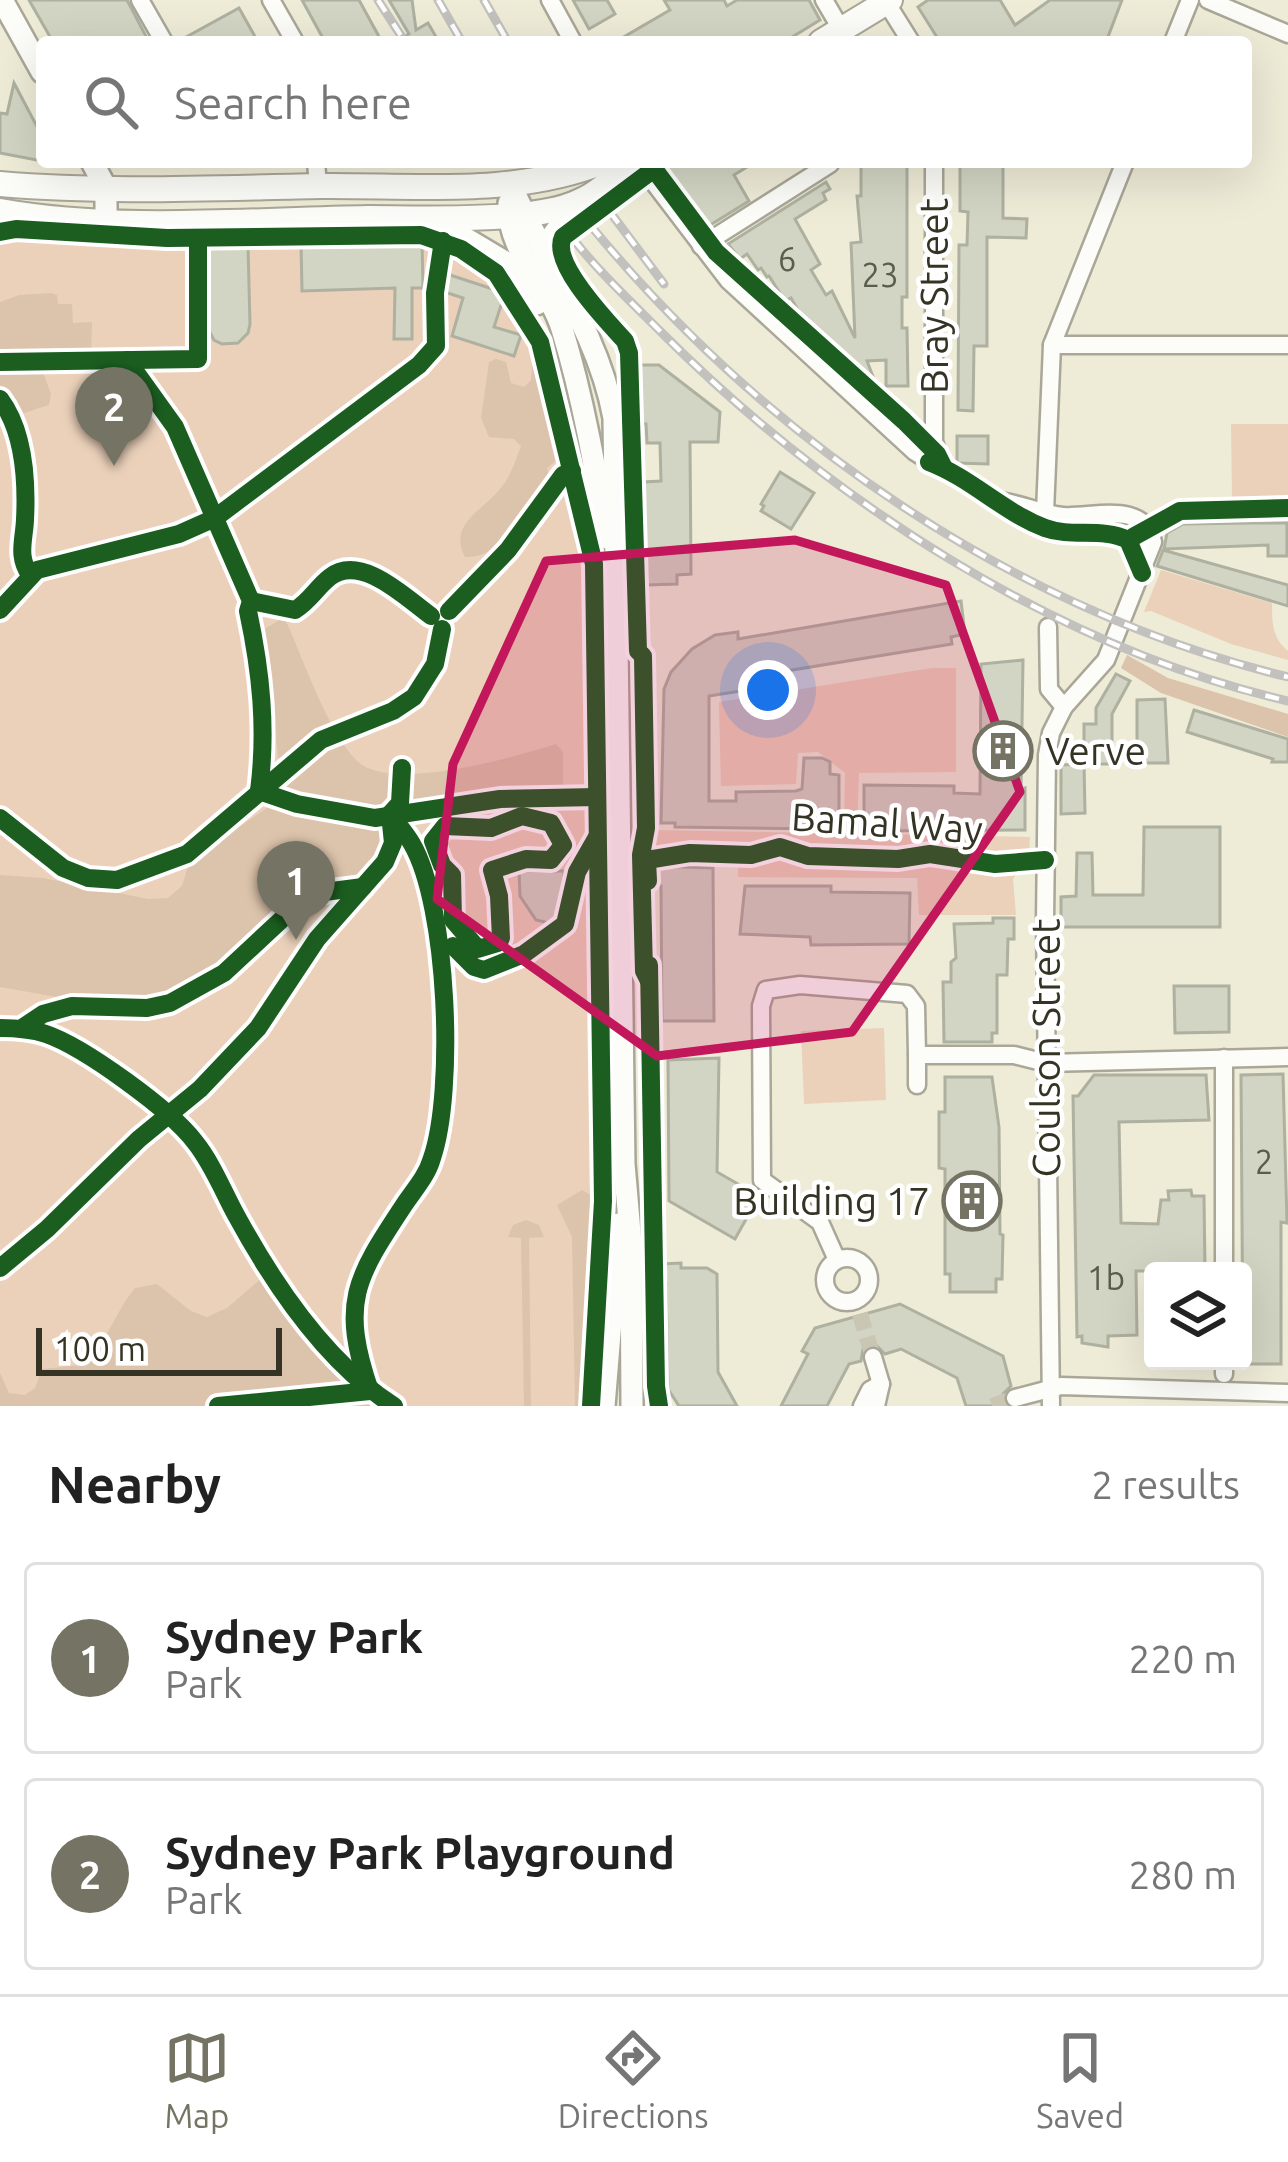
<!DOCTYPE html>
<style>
body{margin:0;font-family:Ubuntu,sans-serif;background:#f2f2f2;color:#222}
.controls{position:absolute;right:36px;bottom:36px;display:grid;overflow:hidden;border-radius:12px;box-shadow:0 12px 48px #0002}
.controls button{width:108px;height:108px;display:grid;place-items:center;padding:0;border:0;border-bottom:3px solid #e0e0e0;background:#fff;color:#222;font:60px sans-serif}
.scale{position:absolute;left:36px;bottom:30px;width:246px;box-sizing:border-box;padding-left:12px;border:6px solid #343324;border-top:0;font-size:33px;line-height:42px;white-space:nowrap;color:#343324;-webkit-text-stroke:9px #fff;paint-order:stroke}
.you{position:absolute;left:768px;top:690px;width:42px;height:42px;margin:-30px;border:9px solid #fff;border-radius:50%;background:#1a73e8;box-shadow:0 0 0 18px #1a73e833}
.badge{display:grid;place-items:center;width:78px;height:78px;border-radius:50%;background:#757363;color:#fff;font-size:39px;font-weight:700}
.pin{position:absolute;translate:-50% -99px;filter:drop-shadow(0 3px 6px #0008)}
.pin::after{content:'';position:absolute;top:63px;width:42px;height:36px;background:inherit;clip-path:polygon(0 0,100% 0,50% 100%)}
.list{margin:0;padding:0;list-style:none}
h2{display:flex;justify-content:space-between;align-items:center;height:156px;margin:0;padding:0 48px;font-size:51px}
h2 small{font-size:39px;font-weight:400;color:#767676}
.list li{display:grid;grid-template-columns:78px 1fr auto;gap:36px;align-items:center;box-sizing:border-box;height:192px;margin:0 24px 24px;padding:0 24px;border:3px solid #e0e0e0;border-radius:12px}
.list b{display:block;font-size:45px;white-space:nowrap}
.list p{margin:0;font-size:39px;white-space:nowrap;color:#767676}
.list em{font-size:39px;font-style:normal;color:#767676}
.icon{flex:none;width:66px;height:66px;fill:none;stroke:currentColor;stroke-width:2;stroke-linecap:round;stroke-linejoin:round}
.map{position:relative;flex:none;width:1288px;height:1406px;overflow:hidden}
.search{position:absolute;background:#fff;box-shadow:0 12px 48px #0002;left:36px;right:36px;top:36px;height:132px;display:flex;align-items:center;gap:30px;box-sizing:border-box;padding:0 42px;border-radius:12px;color:#767676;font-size:45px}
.sheet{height:588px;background:#fff}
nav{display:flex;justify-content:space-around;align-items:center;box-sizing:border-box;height:168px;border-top:3px solid #e0e0e0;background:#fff;font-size:33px;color:#767676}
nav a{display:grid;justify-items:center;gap:6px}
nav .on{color:#757363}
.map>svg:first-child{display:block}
.green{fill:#ebd1ba}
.forest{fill:#dcc3ab}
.building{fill:#d2d5c3;stroke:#aeb0a0;stroke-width:3}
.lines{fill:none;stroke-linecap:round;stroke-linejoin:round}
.minor-tunnel{stroke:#c9c6b3;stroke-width:16;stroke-dasharray:16 8;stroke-linecap:butt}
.minor-casing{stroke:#aaa798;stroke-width:21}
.major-casing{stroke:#aaa798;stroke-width:26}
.highway-casing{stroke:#aaa798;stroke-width:28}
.minor{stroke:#fcfcf9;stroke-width:16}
.major{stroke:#fcfcf9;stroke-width:21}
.highway{stroke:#fcfcf9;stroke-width:24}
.rail-casing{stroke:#c2c1bd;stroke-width:9}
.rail{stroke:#fff;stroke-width:4.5;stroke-dasharray:14;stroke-linecap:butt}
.cycleway-casing{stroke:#fff;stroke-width:26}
.cycleway{stroke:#1b5e20;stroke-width:18}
.marked{fill:#c2185b;fill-opacity:0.2;stroke:#c2185b;stroke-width:9;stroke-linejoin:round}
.labels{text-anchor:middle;stroke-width:9;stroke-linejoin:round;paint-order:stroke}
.number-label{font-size:33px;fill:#5c5c4c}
.street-label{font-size:39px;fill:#343324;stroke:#fff}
.poi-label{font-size:39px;fill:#343324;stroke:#fff;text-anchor:start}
</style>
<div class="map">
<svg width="1288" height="1406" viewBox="0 0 1288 1406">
<rect width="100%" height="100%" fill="#eeebd7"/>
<!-- green -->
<g class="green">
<polygon points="381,236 413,237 439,245 488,273 507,293 537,341 585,548 598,1199 588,1406 0,1406 0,239 209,241"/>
<polygon points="1231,424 1288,424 1288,498 1232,498"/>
<path d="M1161 570 1272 603C1272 622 1272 638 1288 651V660L1231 644 1151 611 1144 612Z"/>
<polygon points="932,668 956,668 956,772 859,773 857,828 844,828 845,773 818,752 798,753 796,784 721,786 719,702"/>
<polygon points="651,830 1030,837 1029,857 1013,879 1016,915 919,915 917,878 738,877 738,861 653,863"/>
<polygon points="884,1028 886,1100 804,1104 801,1031"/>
</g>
<!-- forest -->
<g class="forest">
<polygon points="51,293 57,295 58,304 72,304 73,323 92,322 91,356 0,358 0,302 19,295"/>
<path d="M541 358 564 454 547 468 549 477C530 508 506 558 465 557 448 524 481 512 500 489 511 477 515 461 521 446L514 439 489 437 481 418 489 362 496 359 506 362 511 383 524 387 531 380 533 360Z"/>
<polygon points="41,367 51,394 49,405 15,416 0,392 0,368"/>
<path d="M284 617C304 659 325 727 356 760 388 794 514 757 556 744L563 752V790L383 810 388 848 362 882 309 889 221 969 169 999 145 1004 80 1001 0 987V875L43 878 148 899 168 898 182 886 190 860 267 808 282 790 263 630Z"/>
<polygon points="1127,655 1168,678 1288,714 1288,737 1161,693 1121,668"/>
<polygon points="582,1190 598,1199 588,1406 575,1406 572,1237 557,1205"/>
<polygon points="526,1220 539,1225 544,1237 529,1238 531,1406 524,1406 521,1238 508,1237 513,1225"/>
<path d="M263 1277C303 1328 333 1370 389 1406H0V1373L9 1393 25 1395 35 1388 42 1369 81 1365C108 1344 114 1313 135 1288L157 1284 191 1311 207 1317 227 1308Z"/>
</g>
<!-- building -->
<g class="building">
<polygon points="29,0 127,0 149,42 53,42"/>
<polygon points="302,0 359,0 382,42 325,42"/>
<polygon points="389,0 412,0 416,30 428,23 439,42 393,42 409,34"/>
<polygon points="573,0 607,0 615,14 589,29"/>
<polygon points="664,0 724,0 727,6 737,0 809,0 820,20 784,42 615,42 670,10"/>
<polygon points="928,0 1000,0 1015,25 1050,0 1122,0 1106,42 940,42 918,7"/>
<polygon points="239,8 258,42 177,42"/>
<polygon points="14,83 42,136 42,161 0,153 0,113 7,114"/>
<polygon points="658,162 755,162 734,175 749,201 707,227"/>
<polygon points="861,162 907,162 907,297 902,297 902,328 907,328 908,386 886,386 886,360 867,361 874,379 798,310 791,298 785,301 769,276 767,277 761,268 758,270 747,254 740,259 728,244 826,182 830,189 823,193 826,200 795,219 820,264 811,270 826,295 832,291 855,338 851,243 861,242 857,196 861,196"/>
<polygon points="960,162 1003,162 1003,218 1027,219 1026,238 987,237 987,346 974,346 973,411 958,410 959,245 967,245 968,212 960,211"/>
<polygon points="422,241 423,288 412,288 412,339 394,339 395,288 302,291 301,244"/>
<polygon points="205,246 248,246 250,324 248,333 238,343 222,344 214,340 207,327"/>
<polygon points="447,274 505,293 494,327 521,335 514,356 452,336 463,298 442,291"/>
<polygon points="640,365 659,365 720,412 718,442 690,442 691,574 677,575 677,584 647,585 644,482 661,481 660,443 647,443 646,424 642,424"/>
<polygon points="957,436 988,436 988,464 957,463"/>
<polygon points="780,472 814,493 791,529 761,511 764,506 761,504"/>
<polygon points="1252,523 1287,523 1287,556 1268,556 1268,545 1164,549 1167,533 1183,524"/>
<polygon points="1163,550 1288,585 1288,606 1157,566"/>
<polygon points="961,601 965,634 951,637 952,644 755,676 756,685 747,686 747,690 709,696 709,801 736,801 736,792 796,791 802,789 804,758 822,758 830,762 830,774 839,775 839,813 829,813 828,829 675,827 675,823 661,823 664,689 671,672 692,649 715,635 738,632 738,639"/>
<polygon points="1023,660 1021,789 1025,788 1025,830 864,831 864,785 954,786 954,793 980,794 981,664"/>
<polygon points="1116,674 1130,681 1112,714 1112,764 1084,764 1084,724 1096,724 1096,708"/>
<polygon points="1165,699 1168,763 1137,763 1137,700"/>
<polygon points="1194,710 1288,739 1288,762 1272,762 1273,759 1187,732"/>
<polygon points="1084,764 1085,813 1061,814 1061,765"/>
<polygon points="1144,827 1220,827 1220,927 1061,927 1061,897 1076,896 1077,853 1092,853 1093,895 1143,895"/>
<polygon points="652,866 713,868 714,1021 662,1021 661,886 653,886"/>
<polygon points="519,871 564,871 564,895 553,924 536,920 520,896"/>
<polygon points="745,886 831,886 831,892 910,893 909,944 811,945 810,937 740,934"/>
<polygon points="993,918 1014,918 1014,939 1008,939 1007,975 997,975 997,1033 992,1033 992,1042 944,1042 943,982 951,982 951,962 956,958 954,924 993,923"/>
<polygon points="1174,986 1229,986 1229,1032 1175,1033"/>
<polygon points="719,1058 717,1172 759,1196 735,1239 669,1201 668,1060"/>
<polygon points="1283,1074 1287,1223 1281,1222 1281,1364 1243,1364 1241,1075"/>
<polygon points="1094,1075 1206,1075 1209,1120 1119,1122 1121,1223 1158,1224 1161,1200 1169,1200 1168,1191 1191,1190 1192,1196 1204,1196 1205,1271 1136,1271 1137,1335 1108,1336 1108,1347 1082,1343 1082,1336 1077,1337 1073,1096 1078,1096"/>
<polygon points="945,1077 992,1077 999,1127 1000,1234 1003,1235 1002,1279 996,1279 996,1292 950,1292 950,1274 945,1274 945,1169 939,1168 939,1112 945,1112"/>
<polygon points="681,1263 681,1268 707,1268 717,1274 718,1372 737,1406 679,1406 668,1389 666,1283 662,1283 662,1264"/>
<polygon points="900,1304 1003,1356 1011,1386 1003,1394 1005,1406 966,1406 957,1378 901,1349 885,1354 875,1344 863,1349 861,1361 849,1364 827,1406 781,1406 808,1354 802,1351 815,1328"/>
</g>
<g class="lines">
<!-- minor-tunnel -->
<g class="minor-tunnel">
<polyline points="860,1314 873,1357"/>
<polyline points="992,1406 1015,1398"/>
</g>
<defs>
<g id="minor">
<polyline points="140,0 164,42"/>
<polyline points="271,0 295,42"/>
<polyline points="550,0 573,42"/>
<polyline points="824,0 841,29"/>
<polyline points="1208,0 1288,34"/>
<polyline points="886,2 911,42"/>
<polyline points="1173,42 1190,0"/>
<polyline points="316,162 318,186"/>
<polyline points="638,162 728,280 915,452 1014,513 1051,530 1117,535 1128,540 1142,573"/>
<polyline points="934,162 934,442 944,468"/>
<polyline points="701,246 830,164"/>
<polyline points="1052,345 1288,345"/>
<path d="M998 501C1021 503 1040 514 1063 516 1093 518 1145 500 1153 542L1106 660 1064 707 1051 733 1047 755 1045 922 1051 1406"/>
<polyline points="1045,512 1052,345 1125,162"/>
<polyline points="1149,528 1180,511 1288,508"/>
<polyline points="1048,627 1049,689 1064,707"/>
<polyline points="917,1055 917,1085"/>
<polyline points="1224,1058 1224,1271"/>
<circle cx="847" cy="1280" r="22"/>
<polyline points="837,1260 820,1222 762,1180 761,1006 766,990 800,985 907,994 916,1006 917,1055 1014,1055 1046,1063 1288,1057"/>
<polyline points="873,1357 881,1384 876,1406"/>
<polyline points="1224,1361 1224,1374"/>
<polyline points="1015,1398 1061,1386 1288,1393"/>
<polyline points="862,1406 870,1390 881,1384"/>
</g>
<g id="major">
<polyline points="2,0 42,72"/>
<polyline points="92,162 106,188 106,220"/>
<path d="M510 183C545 264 598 330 614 418L624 1164 631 1244 632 1406"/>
<path d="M509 203C506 250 549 286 562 329 583 398 595 467 607 538"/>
<polyline points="433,219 505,262 537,304"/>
<polyline points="545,254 550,239 577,203"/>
<polyline points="604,1406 619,1224"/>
</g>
<g id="highway">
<polyline points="821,42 890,0"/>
<path d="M0 184C106 193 214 188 321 186 412 185 515 197 602 162"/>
<path d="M0 211C120 232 246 220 368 218 419 218 534 223 578 202 597 194 615 178 628 162"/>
</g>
</defs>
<!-- minor casing -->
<use href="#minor" class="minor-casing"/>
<!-- major casing -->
<use href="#major" class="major-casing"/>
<!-- highway casing -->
<use href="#highway" class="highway-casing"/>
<!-- minor -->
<use href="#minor" class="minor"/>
<!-- major -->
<use href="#major" class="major"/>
<!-- highway -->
<use href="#highway" class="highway"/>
<defs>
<g id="rail">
<polyline points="378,0 405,42"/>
<polyline points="438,0 462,42"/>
<polyline points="484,0 508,42"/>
<polyline points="610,212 664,284"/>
<path d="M591 226C767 440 1016 611 1288 677"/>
<path d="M574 240C600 273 632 303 662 333 829 500 1056 648 1288 701"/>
</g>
</defs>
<!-- rail casing -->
<use href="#rail" class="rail-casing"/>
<!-- rail -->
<use href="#rail" class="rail"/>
<defs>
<g id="cycleway">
<polyline points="0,232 16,229 167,238 421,235 461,249 496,273 540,342 594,564 603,1201 591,1406"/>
<path d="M127 360 175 427 251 601 248 611C261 672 267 729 259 791"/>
<polyline points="0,362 198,359 198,238"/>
<path d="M0 399C24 431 27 480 25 520 24 541 17 556 30 575"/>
<path d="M929 462C971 478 1003 512 1045 528 1072 538 1102 527 1128 540L1142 573"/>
<polyline points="1133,537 1180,511 1288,508"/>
<path d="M251 601 295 610C310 601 316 588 330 577 361 553 406 598 431 616"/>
<polyline points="0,610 37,570 179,534 215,518 419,365 436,346 435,293 443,241"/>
<polyline points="449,611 508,550 563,475 572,471"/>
<polyline points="259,791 297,804 375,818 500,799 597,797"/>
<polygon points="522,816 551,823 563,845 551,860 526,859 492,870 499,896 501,938 498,943 478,949 453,920 452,875 442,865 433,841 445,826 491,828"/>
<polyline points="0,818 63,868 88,878 117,880 187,854 321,740 393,711 414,697 435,664 442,629"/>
<polyline points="648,881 647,860 690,853 751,855 780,847 808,856 898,859 930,854 995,864 1045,860"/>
<polyline points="453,946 474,967 484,970 524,954 565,924 577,872 597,837"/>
<polyline points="649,965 656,1386 659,1406"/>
<path d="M649 981 644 971 641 855 646 828 643 656 638 651 629 353 625 341C607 321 550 263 563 237L654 169 716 252 904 421 937 454 944 468"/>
<path d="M0 1028C16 1028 31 1029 46 1034 84 1047 171 1110 195 1142 212 1163 223 1191 236 1215 274 1285 326 1363 394 1406"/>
<polyline points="22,1028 43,1014 72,1006 147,1008 170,1003 224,973 309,894 363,887"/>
<polyline points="0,1268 47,1229 139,1139 200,1089 258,1028 317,939 385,862 393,843 390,814 400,803 402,768"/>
<path d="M218 1406 370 1391C340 1303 355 1279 404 1205 414 1190 427 1176 432 1158 455 1091 448 906 412 844 406 833 397 824 390 814"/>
</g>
</defs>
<!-- cycleway casing -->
<use href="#cycleway" class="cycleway-casing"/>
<!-- cycleway -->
<use href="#cycleway" class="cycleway"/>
</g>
<!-- marked area -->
<path class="marked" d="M795 540 946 585 1020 792 852 1032 657 1056 437 899 453 764 546 561Z"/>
<!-- icons -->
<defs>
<symbol id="building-ring" viewBox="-11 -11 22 22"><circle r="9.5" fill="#fff" stroke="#757363" stroke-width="1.5"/><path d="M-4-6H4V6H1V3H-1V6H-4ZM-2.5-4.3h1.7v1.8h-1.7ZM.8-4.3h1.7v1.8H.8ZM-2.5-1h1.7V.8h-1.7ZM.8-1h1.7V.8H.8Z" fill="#757363"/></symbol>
</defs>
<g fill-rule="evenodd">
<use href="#building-ring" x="970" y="718" width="66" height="66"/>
<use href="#building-ring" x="939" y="1168" width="66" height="66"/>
</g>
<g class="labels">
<!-- number labels -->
<g class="number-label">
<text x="787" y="271">6</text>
<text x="880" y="287">23</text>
<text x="1264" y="1174">2</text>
<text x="1106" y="1290">1b</text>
</g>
<!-- street labels -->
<g class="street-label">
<text transform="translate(934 296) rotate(-90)" y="14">Bray Street</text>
<text transform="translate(887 823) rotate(4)" y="14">Bamal Way</text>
<text transform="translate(1046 1048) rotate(-90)" y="14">Coulson Street</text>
</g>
<!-- poi labels -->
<g class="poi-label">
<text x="1045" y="765">Verve</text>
<text x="930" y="1215" text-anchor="end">Building 17</text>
</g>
</g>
</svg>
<div class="controls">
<button><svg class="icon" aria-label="layers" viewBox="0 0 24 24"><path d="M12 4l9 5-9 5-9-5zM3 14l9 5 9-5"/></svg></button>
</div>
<div class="scale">100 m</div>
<div class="you"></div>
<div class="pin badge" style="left:296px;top:940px">1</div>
<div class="pin badge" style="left:114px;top:466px">2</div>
<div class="search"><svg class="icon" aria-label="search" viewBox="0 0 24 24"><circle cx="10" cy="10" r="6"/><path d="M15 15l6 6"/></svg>Search here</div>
</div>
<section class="sheet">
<h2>Nearby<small>2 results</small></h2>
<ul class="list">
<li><span class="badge">1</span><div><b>Sydney Park</b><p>Park</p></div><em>220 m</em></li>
<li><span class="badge">2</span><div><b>Sydney Park Playground</b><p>Park</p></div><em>280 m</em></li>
</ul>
</section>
<nav>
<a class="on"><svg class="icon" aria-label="map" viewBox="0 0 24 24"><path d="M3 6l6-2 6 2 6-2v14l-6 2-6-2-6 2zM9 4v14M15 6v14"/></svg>Map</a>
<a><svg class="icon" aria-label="directions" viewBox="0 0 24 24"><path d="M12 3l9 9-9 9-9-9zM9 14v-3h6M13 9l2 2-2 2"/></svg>Directions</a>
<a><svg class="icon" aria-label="saved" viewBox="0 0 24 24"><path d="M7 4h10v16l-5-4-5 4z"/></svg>Saved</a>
</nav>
